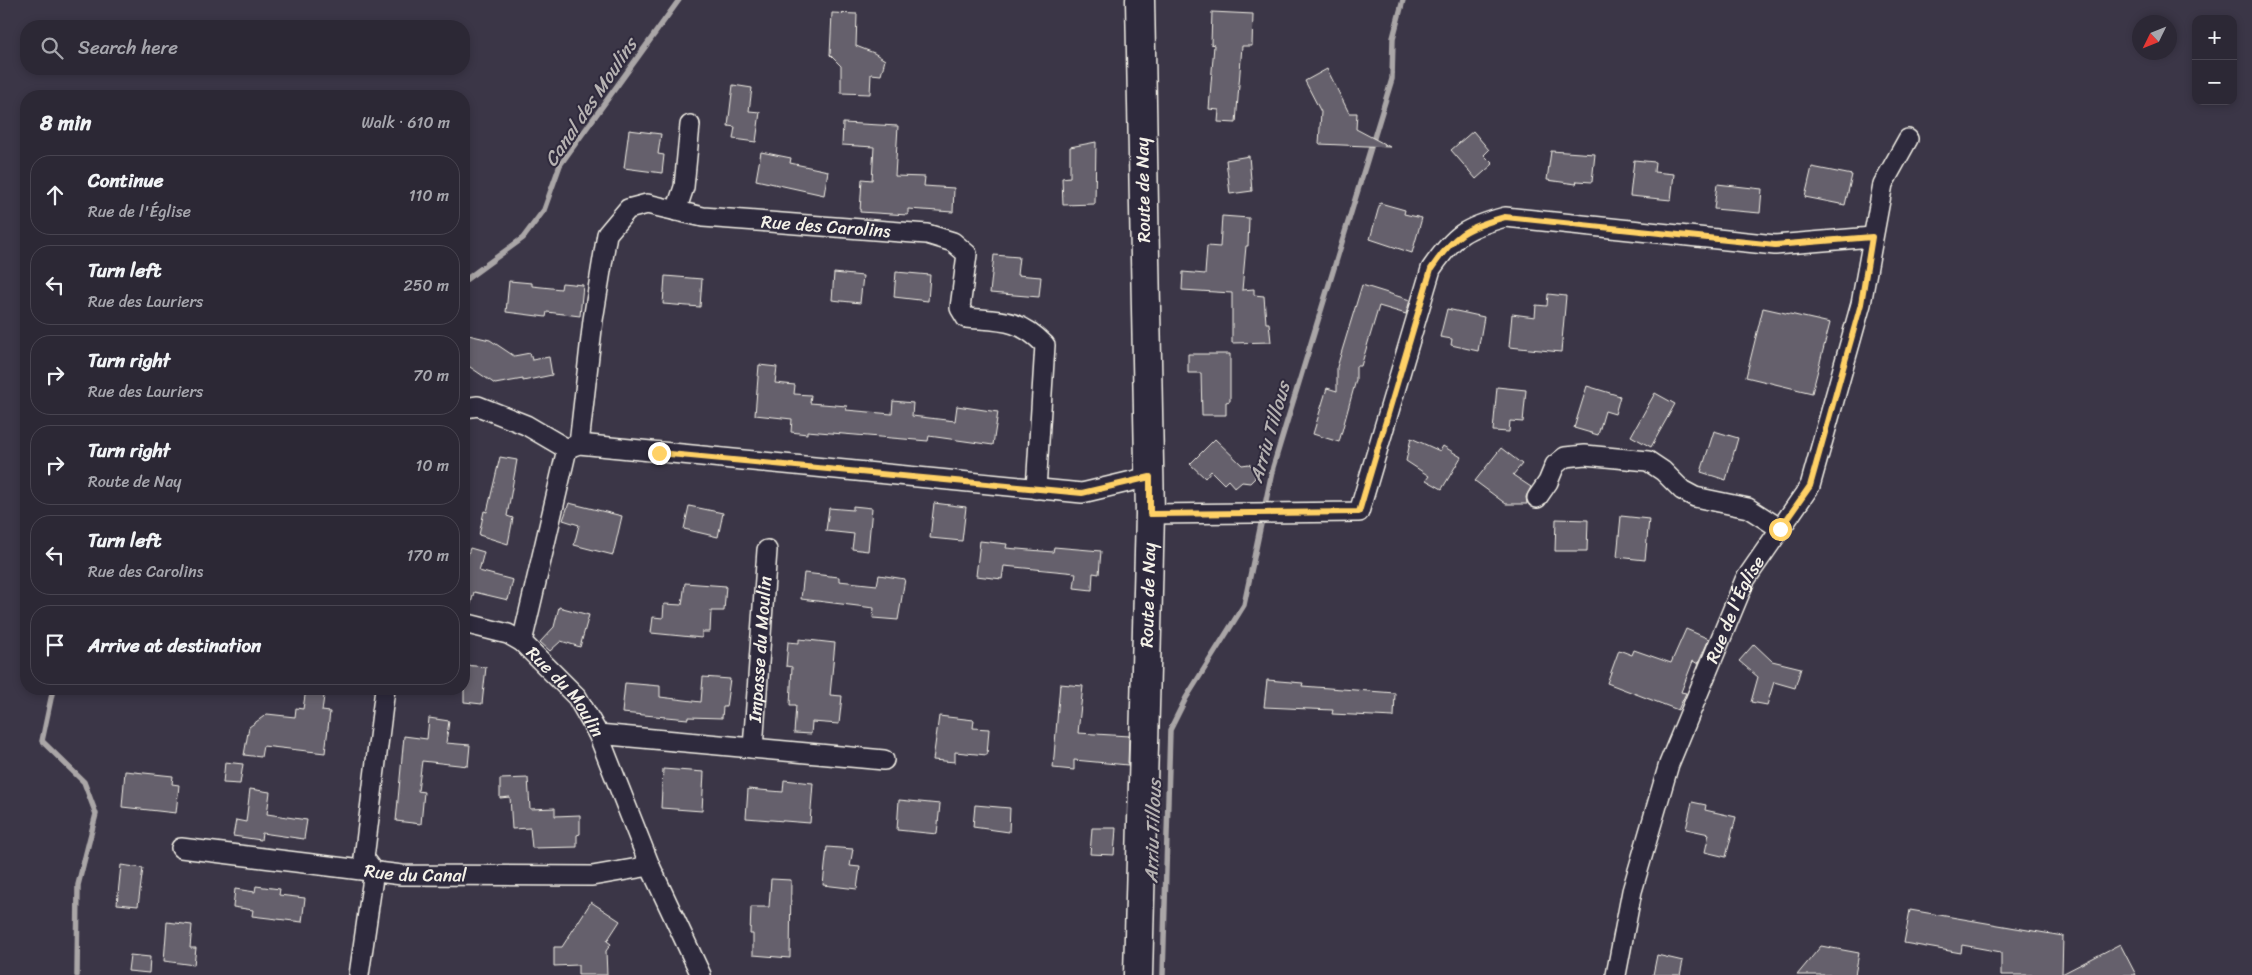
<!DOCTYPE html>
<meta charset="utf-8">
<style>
body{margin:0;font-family:Sriracha,sans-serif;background:#34303d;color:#f1f3f6}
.controls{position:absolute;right:15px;top:15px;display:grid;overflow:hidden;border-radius:10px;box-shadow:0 2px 8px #0003}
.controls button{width:45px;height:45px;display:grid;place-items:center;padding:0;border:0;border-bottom:1px solid #484450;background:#2c2835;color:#f1f3f6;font:25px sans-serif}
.compass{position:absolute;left:2132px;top:15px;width:45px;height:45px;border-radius:50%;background:#2c2835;box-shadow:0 2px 8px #0003;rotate:227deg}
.stop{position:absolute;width:15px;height:15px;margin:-11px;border:4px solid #ffd166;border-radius:50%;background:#fff}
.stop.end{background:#ffd166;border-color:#fff;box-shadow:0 1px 5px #0008}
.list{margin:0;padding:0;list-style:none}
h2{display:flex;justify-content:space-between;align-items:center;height:65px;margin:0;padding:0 20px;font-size:21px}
h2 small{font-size:16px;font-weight:400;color:#a6a6ad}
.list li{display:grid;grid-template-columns:32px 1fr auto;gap:15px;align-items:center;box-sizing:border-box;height:80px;margin:0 10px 10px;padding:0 10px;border:1px solid #484450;border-radius:20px}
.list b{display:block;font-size:19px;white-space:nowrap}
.list p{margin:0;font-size:16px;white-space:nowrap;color:#a6a6ad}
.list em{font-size:16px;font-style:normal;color:#a6a6ad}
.icon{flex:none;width:28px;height:28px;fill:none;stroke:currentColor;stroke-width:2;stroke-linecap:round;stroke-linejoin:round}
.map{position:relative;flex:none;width:2252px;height:975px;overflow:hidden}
.search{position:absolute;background:#2c2835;box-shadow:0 2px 8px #0003;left:20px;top:20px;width:450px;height:55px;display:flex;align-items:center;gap:12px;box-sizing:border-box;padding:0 18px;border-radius:20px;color:#a6a6ad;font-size:19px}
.panel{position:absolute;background:#2c2835;box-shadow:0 2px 8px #0003;left:20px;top:90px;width:450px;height:605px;border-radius:20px}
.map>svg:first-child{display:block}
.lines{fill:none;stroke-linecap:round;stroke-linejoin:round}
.stream{stroke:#aaa6a7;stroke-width:5.5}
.building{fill:#65616c;stroke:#f4f1e8}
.street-casing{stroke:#f4f1e8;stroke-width:22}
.secondary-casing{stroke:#f4f1e8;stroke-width:31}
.street{stroke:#2f2a3d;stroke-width:19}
.secondary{stroke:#2f2a3d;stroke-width:28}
.route{stroke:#ffd166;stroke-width:6}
.labels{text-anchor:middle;stroke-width:4;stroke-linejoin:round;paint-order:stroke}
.street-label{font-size:18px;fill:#f4f1e8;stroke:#2f2a3d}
.water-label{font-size:19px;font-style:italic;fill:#b6b2b2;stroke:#2f2a3d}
</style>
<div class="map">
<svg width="2252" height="975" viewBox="0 0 2252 975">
<rect width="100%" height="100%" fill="#3b3647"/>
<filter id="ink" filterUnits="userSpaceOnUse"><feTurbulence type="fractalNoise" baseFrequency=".02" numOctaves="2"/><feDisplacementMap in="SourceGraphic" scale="10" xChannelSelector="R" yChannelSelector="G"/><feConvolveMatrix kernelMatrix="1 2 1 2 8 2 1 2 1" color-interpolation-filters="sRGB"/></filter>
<g filter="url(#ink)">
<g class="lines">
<!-- stream -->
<g class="stream">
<polyline points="464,281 523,238 544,210 560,165 679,0"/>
<polyline points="53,689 42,741 84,782 96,814 78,885 77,975"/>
<polyline points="1163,975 1170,730 1186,698 1244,605 1273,467 1392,79 1393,38 1403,0"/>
</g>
</g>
<!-- building -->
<g class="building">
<polygon points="1212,12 1253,14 1252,46 1242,46 1236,123 1218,122 1219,110 1209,109 1214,45 1211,44"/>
<polygon points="832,13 857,14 856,46 874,53 885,60 881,75 871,74 870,94 841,93 841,66 830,55"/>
<polygon points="1327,69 1349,113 1357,113 1356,129 1390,147 1319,144 1321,112 1305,81"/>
<polygon points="733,85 752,88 749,111 760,112 756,142 733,139 735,127 728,126"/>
<polygon points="843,123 898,126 895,176 925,177 924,186 954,188 953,212 908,209 908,215 860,212 862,179 872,180 874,147 842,145"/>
<polygon points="629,130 661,134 658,154 664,155 662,173 624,168"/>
<polygon points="1473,131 1489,150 1484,155 1493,164 1476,179 1451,150"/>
<polygon points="1096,142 1095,204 1063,205 1062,178 1070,177 1070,147"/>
<polygon points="1551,151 1595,154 1592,182 1577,181 1576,184 1547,180"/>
<polygon points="761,152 791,158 790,163 828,171 824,195 756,180"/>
<polygon points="1249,156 1252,191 1230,194 1226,160"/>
<polygon points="1634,160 1655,162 1654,172 1674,174 1671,200 1630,196"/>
<polygon points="1812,167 1852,175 1845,205 1805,197"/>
<polygon points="1717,184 1762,189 1760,213 1714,209"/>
<polygon points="1380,203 1405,210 1404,214 1422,218 1412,253 1370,239"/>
<polygon points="1222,216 1249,218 1248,246 1246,246 1242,290 1254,289 1254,295 1264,296 1266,323 1269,323 1271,342 1232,343 1232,293 1182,290 1183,272 1205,274 1207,246 1220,247"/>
<polygon points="994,255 1019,257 1017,275 1041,277 1039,297 990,293"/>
<polygon points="896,272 930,275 928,301 894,297"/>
<polygon points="834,273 863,276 860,303 832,300"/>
<polygon points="665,276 702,279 700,307 663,304"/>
<polygon points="509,281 532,283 532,286 561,289 562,283 583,285 580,316 547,312 546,317 506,312"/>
<polygon points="1362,285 1410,300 1406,314 1379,306 1361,366 1356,366 1356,380 1339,442 1313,434 1327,388 1337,391 1337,367"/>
<polygon points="1548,294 1566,296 1561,352 1509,347 1512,314 1535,317 1536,305 1547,306"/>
<polygon points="1763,308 1830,323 1812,393 1746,377"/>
<polygon points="1447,309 1484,317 1478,351 1451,345 1452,339 1440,337"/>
<polygon points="464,334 490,340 514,356 530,353 532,360 549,357 552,375 523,381 523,379 495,384 464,363"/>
<polygon points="1188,354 1230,354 1230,401 1226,402 1226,415 1202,415 1201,373 1188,373"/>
<polygon points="759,365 777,367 775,383 795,385 794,394 811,395 810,403 847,406 846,410 892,414 893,401 913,403 912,416 955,421 957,406 998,412 993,445 929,436 928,441 807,431 807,434 791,432 792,419 755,415"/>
<polygon points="1587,386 1620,396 1615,414 1605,411 1598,435 1574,428"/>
<polygon points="1497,387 1526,390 1523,422 1510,421 1509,432 1493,431"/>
<polygon points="1655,393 1675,404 1651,447 1631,436"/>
<polygon points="1714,431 1738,438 1726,480 1701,472"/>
<polygon points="1411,438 1440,451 1443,446 1461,457 1442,489 1426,480 1429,476 1406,461"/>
<polygon points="1215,439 1242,465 1249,464 1255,469 1255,478 1250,483 1242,482 1235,488 1228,480 1224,484 1211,471 1205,478 1190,464"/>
<polygon points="1501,448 1522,464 1513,475 1531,487 1526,497 1527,504 1506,504 1475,481"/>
<polygon points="500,457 517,460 507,516 513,518 508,544 479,535 484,511 487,512"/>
<polygon points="569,503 622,516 613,555 574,545 579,525 563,520"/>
<polygon points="934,503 966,507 962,541 930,538"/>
<polygon points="689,506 723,513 718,537 684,529"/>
<polygon points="853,506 872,508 868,551 852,549 854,534 826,531 829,508 853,510"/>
<polygon points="1621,516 1649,519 1645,560 1617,557"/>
<polygon points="1556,519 1588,520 1587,551 1555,551"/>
<polygon points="980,541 1007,544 1006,548 1053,552 1054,547 1101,551 1099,574 1093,573 1092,590 1074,588 1076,573 1004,566 1002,579 976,576"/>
<polygon points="470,548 484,552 479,571 513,580 508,600 474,592 469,611 464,610 464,567"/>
<polygon points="804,573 839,577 839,581 877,585 879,575 905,579 898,620 873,618 874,608 801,599"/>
<polygon points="685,583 726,586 724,611 711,611 710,632 702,632 702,638 651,633 653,617 663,618 664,604 682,605"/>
<polygon points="559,607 589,615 580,647 561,641 550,651 540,642 554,627"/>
<polygon points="1686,629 1709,639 1698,664 1693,661 1681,692 1686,693 1678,710 1607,683 1619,650 1632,655 1634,650 1671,663"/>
<polygon points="799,639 835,643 830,695 842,696 839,724 812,722 811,734 794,733 796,705 790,705 792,667 786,666 788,642 799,643"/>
<polygon points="1754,644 1772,661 1801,668 1795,688 1774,682 1767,705 1751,702 1758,677 1739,661"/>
<polygon points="464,665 486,667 482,704 464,702"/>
<polygon points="703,677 730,679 726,707 723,707 722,718 688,717 688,719 622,713 625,683 660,686 660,697 701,702"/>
<polygon points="1267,680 1303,683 1302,686 1395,693 1394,717 1332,714 1333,710 1264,707"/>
<polygon points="1060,684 1083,686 1078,733 1129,736 1128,765 1074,760 1074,770 1053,768"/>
<polygon points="306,689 325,689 322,711 330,712 325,753 263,746 261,757 244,755 249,727 267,714 295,717 296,708 303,709"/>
<polygon points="939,716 974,720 973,728 989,729 987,755 955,752 955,762 933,760"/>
<polygon points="429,718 449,721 446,743 470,745 468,766 422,761 418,791 424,792 421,824 396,821 404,736 427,739"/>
<polygon points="225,762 243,764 240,784 223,783"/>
<polygon points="663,769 704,772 702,811 661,808"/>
<polygon points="125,771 173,776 172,784 179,785 176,813 122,807"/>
<polygon points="528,778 530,809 555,808 555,816 580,815 580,834 577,835 577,847 532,848 530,828 512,829 510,797 500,798 500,779"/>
<polygon points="784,780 813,783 810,823 746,818 748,789 783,792"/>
<polygon points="250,789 270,792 267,814 307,820 304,839 262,833 261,840 233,836 236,820 246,822"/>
<polygon points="899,800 940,804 937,834 897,830"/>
<polygon points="1692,802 1706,805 1705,810 1736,817 1726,857 1705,852 1709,834 1686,829"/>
<polygon points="975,805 1010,808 1009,832 973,827"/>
<polygon points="1092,828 1116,828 1114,855 1090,854"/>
<polygon points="827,847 853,849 850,866 860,867 857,889 823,885"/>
<polygon points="121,865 143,868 138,906 117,904"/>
<polygon points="771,879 791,880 790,958 753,955 753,934 750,934 751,907 769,907"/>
<polygon points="256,886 280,889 279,895 305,898 302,922 252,916 253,910 233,907 235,889 255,892"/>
<polygon points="591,902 620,921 607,941 611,944 606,951 607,975 578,975 578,965 554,966 554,947 562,947"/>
<polygon points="1910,910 2063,936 2062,974 2120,944 2136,975 2001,975 2001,952 1962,945 1961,953 1904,943"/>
<polygon points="167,922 192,925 190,948 196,948 194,965 164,961"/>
<polygon points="1821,946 1859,953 1855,975 1797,975"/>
<polygon points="130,955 150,957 149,973 128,971"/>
<polygon points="1657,955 1683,961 1680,975 1653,975"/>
</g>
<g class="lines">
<defs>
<g id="street">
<polyline points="676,211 684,187 690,125"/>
<path id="s1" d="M464 408 478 406 526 425 567 449 522 642 577 697 598 734 650 866 701 975"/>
<path id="s2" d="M579 444 593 320 607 234 628 209 647 204 703 217 927 234 953 242 967 254 960 308 966 318C1000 321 1019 318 1045 345L1036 489"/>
<polyline points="568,448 579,444 1082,493 1149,477"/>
<polyline points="1537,498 1548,482 1555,465 1565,457 1585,455 1648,461 1663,471 1682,490 1695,497 1748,508 1781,529"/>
<path d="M1150 514 1359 512 1431 269C1455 234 1465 228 1505 217L1775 245 1872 237"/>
<polyline points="464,623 508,634 522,642"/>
<polyline points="598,734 884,760"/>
<path id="s3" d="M753 748 767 550"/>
<path id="s4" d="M181 848 402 875 592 876 650 866"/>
<polyline points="359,975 374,871 364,858 385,689"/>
<path id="s5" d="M1616 975 1632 891 1669 764 1745 580 1810 486 1861 304 1883 184 1908 139"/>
</g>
<g id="secondary">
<path id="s6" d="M1138 975 1150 514 1140 0"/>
</g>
</defs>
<!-- street casing -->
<use href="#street" class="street-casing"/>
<!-- secondary casing -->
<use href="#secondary" class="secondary-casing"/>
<!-- street -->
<use href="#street" class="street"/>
<!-- secondary -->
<use href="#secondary" class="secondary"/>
</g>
</g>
<g class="lines" filter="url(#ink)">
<!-- route -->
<path class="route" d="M659 453 1082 493 1150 477V514L1359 512 1431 269C1455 234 1465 228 1505 217L1775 245 1872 237 1861 304 1810 486 1780 529"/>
</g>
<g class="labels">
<!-- street labels -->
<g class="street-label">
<text transform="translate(1143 190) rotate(-91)" y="6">Route de Nay</text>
<text dy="6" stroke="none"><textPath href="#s2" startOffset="445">Rue des Carolins</textPath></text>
<text dy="6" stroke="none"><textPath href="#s6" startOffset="380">Route de Nay</textPath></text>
<text dy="6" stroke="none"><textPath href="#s5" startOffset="386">Rue de l'Église</textPath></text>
<text dy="6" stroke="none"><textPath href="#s3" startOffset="99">Impasse du Moulin</textPath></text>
<text dy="6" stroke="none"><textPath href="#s1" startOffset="378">Rue du Moulin</textPath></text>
<text dy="6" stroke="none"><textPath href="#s4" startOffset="236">Rue du Canal</textPath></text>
</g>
<!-- water labels -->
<g class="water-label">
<text transform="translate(590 102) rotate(-56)" y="7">Canal des Moulins</text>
<text transform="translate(1269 432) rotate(-74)" y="7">Arriu Tillous</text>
<text transform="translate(1152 831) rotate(-88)" y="7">Arriu Tillous</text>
</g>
</g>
</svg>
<div class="controls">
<button>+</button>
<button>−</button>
</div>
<svg class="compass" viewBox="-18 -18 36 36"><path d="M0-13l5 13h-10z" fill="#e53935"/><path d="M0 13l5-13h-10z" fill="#a6a6ad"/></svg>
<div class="stop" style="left:1780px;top:529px"></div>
<div class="stop end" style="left:659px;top:453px"></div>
<div class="search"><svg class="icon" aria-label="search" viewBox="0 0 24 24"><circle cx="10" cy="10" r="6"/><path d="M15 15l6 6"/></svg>Search here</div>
<section class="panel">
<h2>8 min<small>Walk · 610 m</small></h2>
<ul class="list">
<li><svg class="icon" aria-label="ahead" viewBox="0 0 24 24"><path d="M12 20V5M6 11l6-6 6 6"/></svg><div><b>Continue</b><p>Rue de l'Église</p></div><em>110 m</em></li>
<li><svg class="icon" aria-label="left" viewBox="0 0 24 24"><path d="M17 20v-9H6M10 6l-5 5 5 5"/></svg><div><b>Turn left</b><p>Rue des Lauriers</p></div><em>250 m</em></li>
<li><svg class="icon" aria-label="right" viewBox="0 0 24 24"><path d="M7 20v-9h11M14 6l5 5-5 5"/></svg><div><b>Turn right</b><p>Rue des Lauriers</p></div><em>70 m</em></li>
<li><svg class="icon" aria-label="right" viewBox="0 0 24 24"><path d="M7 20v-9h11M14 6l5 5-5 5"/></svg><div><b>Turn right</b><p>Route de Nay</p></div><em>10 m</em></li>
<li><svg class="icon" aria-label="left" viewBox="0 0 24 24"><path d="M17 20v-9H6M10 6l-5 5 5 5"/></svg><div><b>Turn left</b><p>Rue des Carolins</p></div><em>170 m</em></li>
<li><svg class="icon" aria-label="arrive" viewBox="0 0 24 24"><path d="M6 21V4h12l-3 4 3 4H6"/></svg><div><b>Arrive at destination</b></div></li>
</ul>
</section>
</div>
